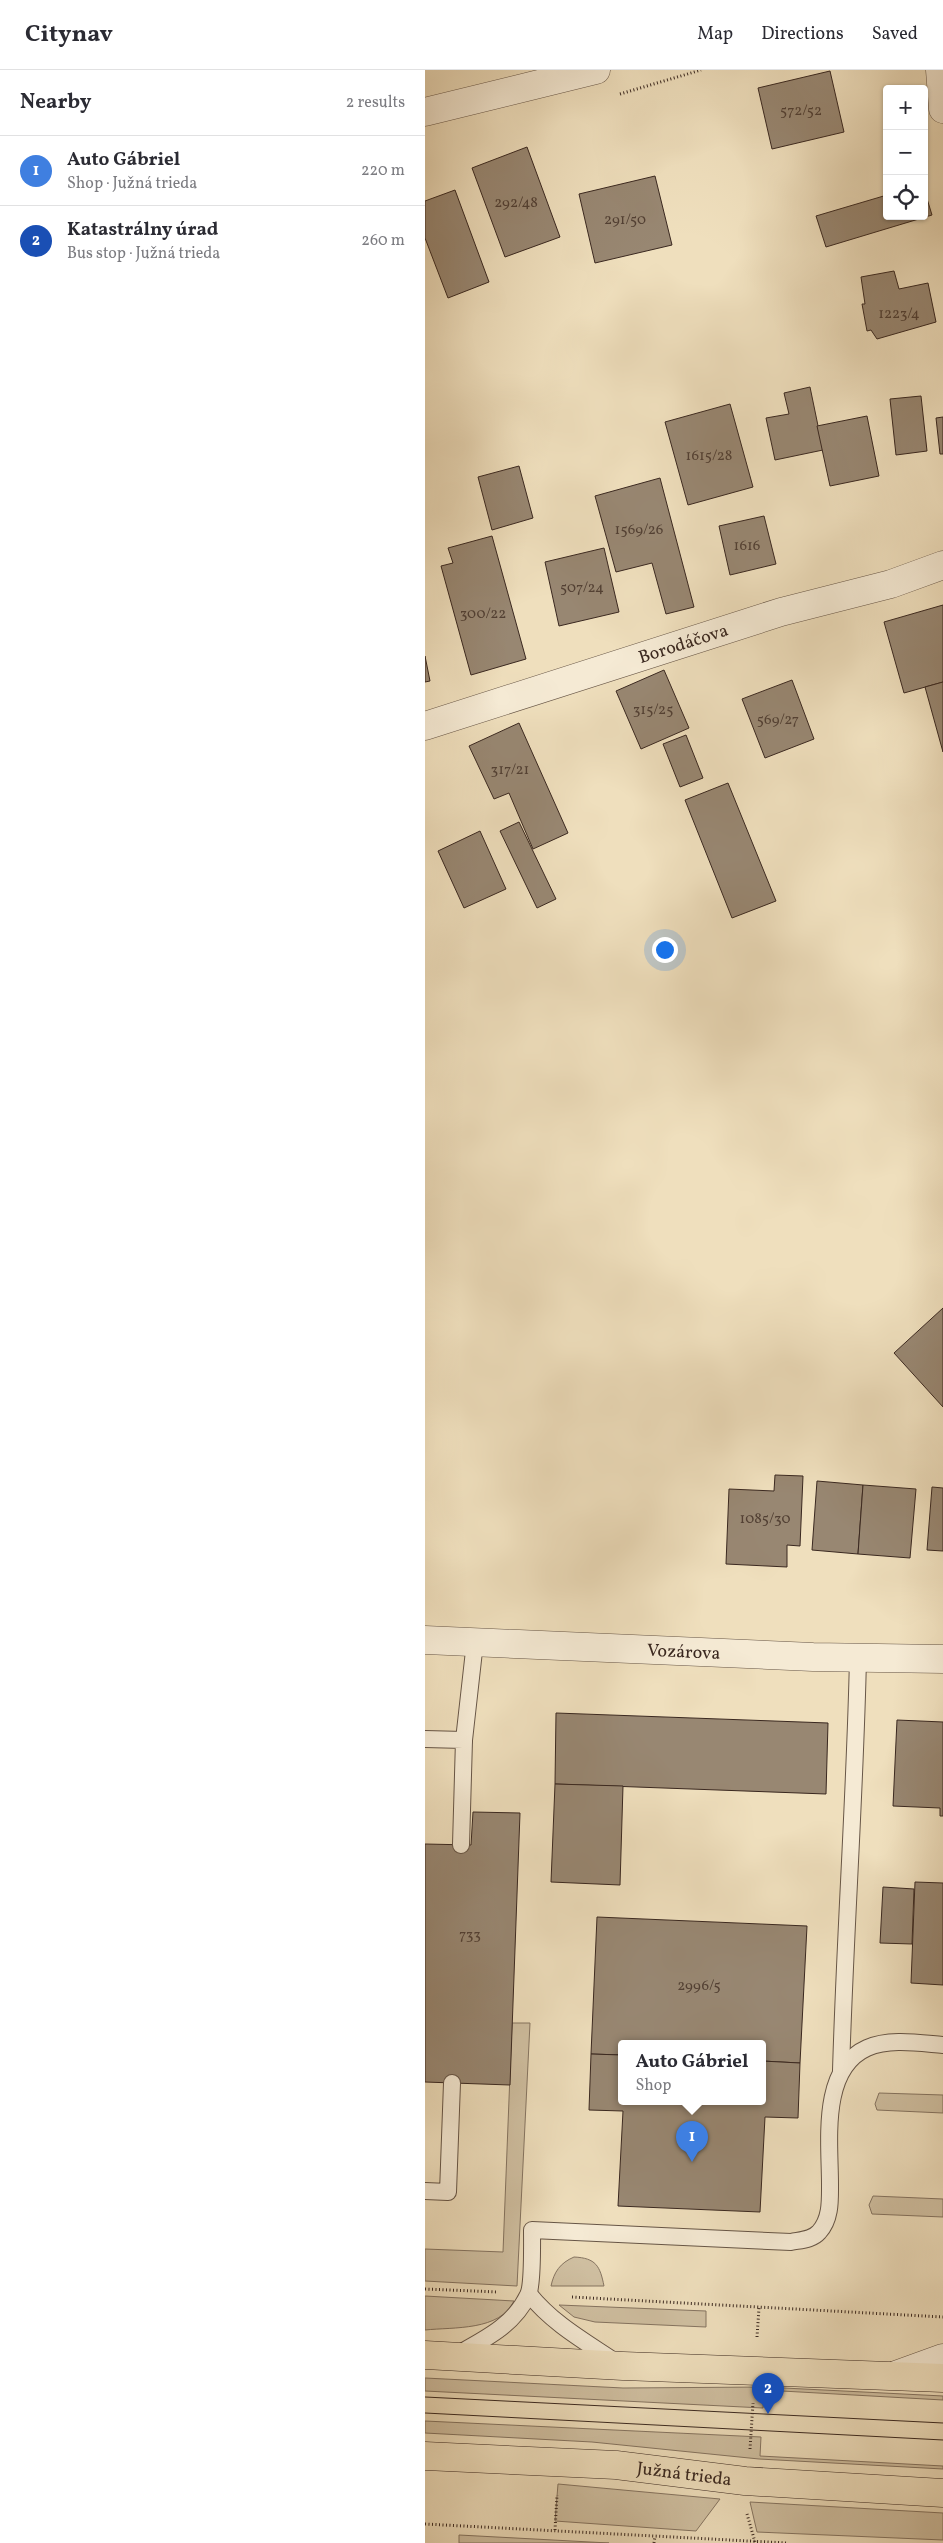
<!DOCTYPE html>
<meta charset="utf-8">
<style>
body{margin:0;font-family:Vollkorn,serif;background:#f2f2f3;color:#2b2b33}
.controls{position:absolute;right:15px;top:15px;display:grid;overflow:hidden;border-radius:5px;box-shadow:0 1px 4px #0004}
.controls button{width:45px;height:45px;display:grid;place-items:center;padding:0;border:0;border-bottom:1px solid #e1e1e2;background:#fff;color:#2b2b33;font:25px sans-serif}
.you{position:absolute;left:239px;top:879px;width:18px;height:18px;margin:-12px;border:4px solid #fff;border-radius:50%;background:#1a73e8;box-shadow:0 0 0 8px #1a73e833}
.badge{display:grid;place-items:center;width:32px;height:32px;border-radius:50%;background:#2563eb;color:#fff;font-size:16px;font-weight:700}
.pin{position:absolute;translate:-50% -41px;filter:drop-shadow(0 1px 2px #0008)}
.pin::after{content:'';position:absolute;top:26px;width:18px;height:15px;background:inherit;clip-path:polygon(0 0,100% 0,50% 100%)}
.popup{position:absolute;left:193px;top:1970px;width:148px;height:65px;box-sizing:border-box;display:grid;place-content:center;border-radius:5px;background:#fff;filter:drop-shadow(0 1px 4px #0005);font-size:16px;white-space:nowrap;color:#7c7c81}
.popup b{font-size:19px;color:#2b2b33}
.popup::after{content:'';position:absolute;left:50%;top:100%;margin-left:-10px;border:10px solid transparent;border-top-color:#fff}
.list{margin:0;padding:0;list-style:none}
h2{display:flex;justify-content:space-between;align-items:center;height:65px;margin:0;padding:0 20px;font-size:21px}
h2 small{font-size:16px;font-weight:400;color:#7c7c81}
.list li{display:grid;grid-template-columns:32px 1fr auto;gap:15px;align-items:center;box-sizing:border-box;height:70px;padding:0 20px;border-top:1px solid #e1e1e2}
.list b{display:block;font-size:19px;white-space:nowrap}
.list p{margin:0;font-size:16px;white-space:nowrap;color:#7c7c81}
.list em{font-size:16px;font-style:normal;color:#7c7c81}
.icon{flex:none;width:28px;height:28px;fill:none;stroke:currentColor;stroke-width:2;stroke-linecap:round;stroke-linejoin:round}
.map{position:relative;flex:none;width:518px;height:2473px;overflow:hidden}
header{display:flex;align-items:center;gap:30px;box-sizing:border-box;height:70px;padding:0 25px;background:#fff;border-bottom:1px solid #e1e1e2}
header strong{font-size:24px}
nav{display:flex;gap:28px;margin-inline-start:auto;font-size:18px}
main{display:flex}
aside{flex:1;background:#fff}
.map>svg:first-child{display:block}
.green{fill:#d0c0a2;stroke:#857461}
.building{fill:#988772;stroke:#3a2820}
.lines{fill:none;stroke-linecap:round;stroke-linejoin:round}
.lane-casing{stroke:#675647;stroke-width:18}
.street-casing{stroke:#675647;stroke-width:29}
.primary-casing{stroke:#3a2820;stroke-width:29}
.path{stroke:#3a2820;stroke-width:3;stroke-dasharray:1 2.5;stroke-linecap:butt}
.lane{stroke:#f5ead4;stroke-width:16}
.street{stroke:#f5ead4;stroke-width:28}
.primary{stroke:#efdfbd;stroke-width:28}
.tram{stroke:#3a2820;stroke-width:1}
.labels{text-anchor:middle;stroke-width:4.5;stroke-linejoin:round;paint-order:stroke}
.number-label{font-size:15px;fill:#524034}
.street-label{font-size:18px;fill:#3a2820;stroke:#f5ead4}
</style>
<header>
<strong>Citynav</strong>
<nav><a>Map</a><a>Directions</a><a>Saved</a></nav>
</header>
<main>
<aside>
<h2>Nearby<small>2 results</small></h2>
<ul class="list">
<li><span class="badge" style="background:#3f7fe0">1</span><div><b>Auto Gábriel</b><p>Shop · Južná trieda</p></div><em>220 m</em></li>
<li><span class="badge" style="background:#1a4fb4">2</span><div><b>Katastrálny úrad</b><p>Bus stop · Južná trieda</p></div><em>260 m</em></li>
</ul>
</aside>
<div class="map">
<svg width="518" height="2473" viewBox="0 0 518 2473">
<rect width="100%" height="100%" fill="#efdfbd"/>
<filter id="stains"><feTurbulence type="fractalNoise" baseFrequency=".004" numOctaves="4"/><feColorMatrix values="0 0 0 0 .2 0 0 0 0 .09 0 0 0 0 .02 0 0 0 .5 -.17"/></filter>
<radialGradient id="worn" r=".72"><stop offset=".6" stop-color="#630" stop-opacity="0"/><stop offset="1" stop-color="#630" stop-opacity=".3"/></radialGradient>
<!-- green -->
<g class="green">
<polygon points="87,1953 105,1953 92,2216 0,2211 0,2179 78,2182"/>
<polygon points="454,2023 518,2025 518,2043 452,2040 450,2034"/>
<polygon points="448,2126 518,2129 518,2147 447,2144 444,2135"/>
<path d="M149 2187C171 2188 175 2196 179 2216H126C129 2202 135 2193 149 2187Z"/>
<path d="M0 2226 89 2231C75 2261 29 2257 0 2260Z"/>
<polygon points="134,2235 281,2241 281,2257 170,2252 149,2247"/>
<polygon points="0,2308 198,2318 339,2317 518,2326 518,2330 339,2320 338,2338 0,2321"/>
<polygon points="0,2351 336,2367 335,2386 518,2396 518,2399 334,2389 167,2372 0,2363"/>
<polygon points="133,2414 295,2429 271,2461 130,2451"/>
<polygon points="325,2432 518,2443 518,2470 332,2462"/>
<polygon points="34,2465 184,2473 34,2473"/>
</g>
<!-- building -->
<g class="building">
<polygon points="405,1 419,62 347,79 333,18"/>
<polygon points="102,77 135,167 80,187 47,98"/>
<polygon points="230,106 247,175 170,193 154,124"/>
<polygon points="499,119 507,145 401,177 391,146 462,125 462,146 499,146"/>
<polygon points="30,120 64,212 23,228 0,168 0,131"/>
<polygon points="469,201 474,219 503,213 511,252 452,269 446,260 442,261 437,234 440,234 436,207"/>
<polygon points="385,317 398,380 350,390 341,348 364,344 359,323"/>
<polygon points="496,326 502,381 471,385 465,329"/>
<polygon points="305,334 328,417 263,435 240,352"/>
<polygon points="442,346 454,406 405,416 392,356"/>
<polygon points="518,347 518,384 515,384 511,348"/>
<polygon points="94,396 108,448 67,460 53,407"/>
<polygon points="235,408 269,537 241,544 227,493 191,502 170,426"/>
<polygon points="339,446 351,494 305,505 294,456"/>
<polygon points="67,466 101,589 46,605 16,496 28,493 23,478"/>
<polygon points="179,478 194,542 134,556 120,492"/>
<polygon points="518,535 518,612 479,623 459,552"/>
<polygon points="0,586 5,611 0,612"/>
<polygon points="239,600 264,658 216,679 191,621"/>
<polygon points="367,610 389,669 340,688 317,629"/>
<polygon points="518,612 518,682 500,617"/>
<polygon points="94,653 143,763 108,779 84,723 69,729 44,676"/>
<polygon points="261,665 278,708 255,717 238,674"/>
<polygon points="303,713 351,831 307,848 260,730"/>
<polygon points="94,752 131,829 112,838 75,761"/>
<polygon points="55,761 81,819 39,838 13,781"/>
<polygon points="518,1238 518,1337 469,1283"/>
<polygon points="350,1405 378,1406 375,1476 362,1475 362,1497 301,1494 304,1419 349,1421"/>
<polygon points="392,1411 438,1415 433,1484 387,1480"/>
<polygon points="438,1415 491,1419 485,1488 433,1484"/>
<polygon points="507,1417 518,1418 518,1481 502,1480"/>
<polygon points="131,1643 403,1653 401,1724 130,1714"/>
<polygon points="472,1650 518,1652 518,1746 515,1746 515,1738 468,1736"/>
<polygon points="130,1714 198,1716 195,1815 126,1812"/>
<polygon points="48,1742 95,1743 85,2015 0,2012 0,1774 46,1775"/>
<polygon points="490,1812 518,1813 518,1915 486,1913"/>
<polygon points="458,1817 489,1819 487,1874 455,1873"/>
<polygon points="172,1847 382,1856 375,1993 337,1991 337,1973 197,1973 197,1985 166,1984"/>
<polygon points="166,1984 197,1985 197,2031 337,2031 337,1991 375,1993 373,2048 340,2047 335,2142 193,2136 198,2041 164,2040"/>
</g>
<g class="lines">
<defs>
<g id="lane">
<polyline points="0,1669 39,1670 36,1775"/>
<polyline points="39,1670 50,1572"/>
<path d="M416 2001C420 1863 430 1726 433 1588"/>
<polyline points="0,2121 23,2122 27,2013"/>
<path d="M104 2224C128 2254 161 2272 192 2293"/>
<path d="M33 2284C60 2269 89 2255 103 2225 108 2215 107 2174 107 2160L366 2172C376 2170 387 2170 394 2162 406 2149 405 2130 405 2114 405 2072 395 1999 442 1978 464 1968 494 1973 518 1975"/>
</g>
<g id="street">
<polyline points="515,0 518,39"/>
<polyline points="0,42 171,0"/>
<path id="s1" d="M0 656 356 542 466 514 518 495"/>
<path id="s2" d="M0 1570 388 1587 518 1589"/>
<polyline points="471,2305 518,2288"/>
</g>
<g id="primary">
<polyline points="0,2285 198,2296 518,2308"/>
<path id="s3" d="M0 2386 191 2395 320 2411 518 2423"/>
</g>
</defs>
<!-- lane casing -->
<use href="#lane" class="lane-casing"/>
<!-- street casing -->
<use href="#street" class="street-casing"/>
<!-- primary casing -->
<use href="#primary" class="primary-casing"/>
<!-- path -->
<g class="path">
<polyline points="195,24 276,0"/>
<polyline points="0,2219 73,2222"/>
<polyline points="147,2227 518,2247"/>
<polyline points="332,2267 334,2238"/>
<polyline points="325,2379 328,2333"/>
<polyline points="322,2444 330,2472"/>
<polyline points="0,2454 362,2473"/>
<polyline points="130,2460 132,2425"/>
<polyline points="229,2473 230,2466"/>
</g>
<!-- lane -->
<use href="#lane" class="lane"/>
<!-- street -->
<use href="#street" class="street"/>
<!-- primary -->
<use href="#primary" class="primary"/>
<!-- tram -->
<g class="tram">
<polyline points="0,2327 518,2353"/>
<polyline points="0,2343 518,2370"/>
</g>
</g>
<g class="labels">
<!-- number labels -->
<g class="number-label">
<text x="376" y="45">572/52</text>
<text x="91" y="137">292/48</text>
<text x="200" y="154">291/50</text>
<text x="474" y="248">1223/4</text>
<text x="284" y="390">1615/28</text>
<text x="214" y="464">1569/26</text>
<text x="322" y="480">1616</text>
<text x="157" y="522">507/24</text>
<text x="58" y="548">300/22</text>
<text x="228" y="644">315/25</text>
<text x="353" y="654">569/27</text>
<text x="85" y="704">317/21</text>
<text x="340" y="1453">1085/30</text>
<text x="45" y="1869">733</text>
<text x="274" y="1920">2996/5</text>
</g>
<!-- street labels -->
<g class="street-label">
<text dy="6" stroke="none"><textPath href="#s1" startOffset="271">Borodáčova</textPath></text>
<text dy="6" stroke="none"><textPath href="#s2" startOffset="259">Vozárova</textPath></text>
<text dy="6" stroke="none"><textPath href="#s3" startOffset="260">Južná trieda</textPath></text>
</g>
</g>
<rect width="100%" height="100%" filter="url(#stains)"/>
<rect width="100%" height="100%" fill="url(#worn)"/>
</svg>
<div class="controls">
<button>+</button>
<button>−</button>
<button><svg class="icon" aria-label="locate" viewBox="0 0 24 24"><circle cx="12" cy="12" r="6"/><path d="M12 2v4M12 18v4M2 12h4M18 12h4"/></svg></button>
</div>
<div class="you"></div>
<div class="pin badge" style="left:267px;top:2092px;background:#3f7fe0">1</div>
<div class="popup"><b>Auto Gábriel</b>Shop</div>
<div class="pin badge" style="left:343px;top:2344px;background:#1a4fb4">2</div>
</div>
</main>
